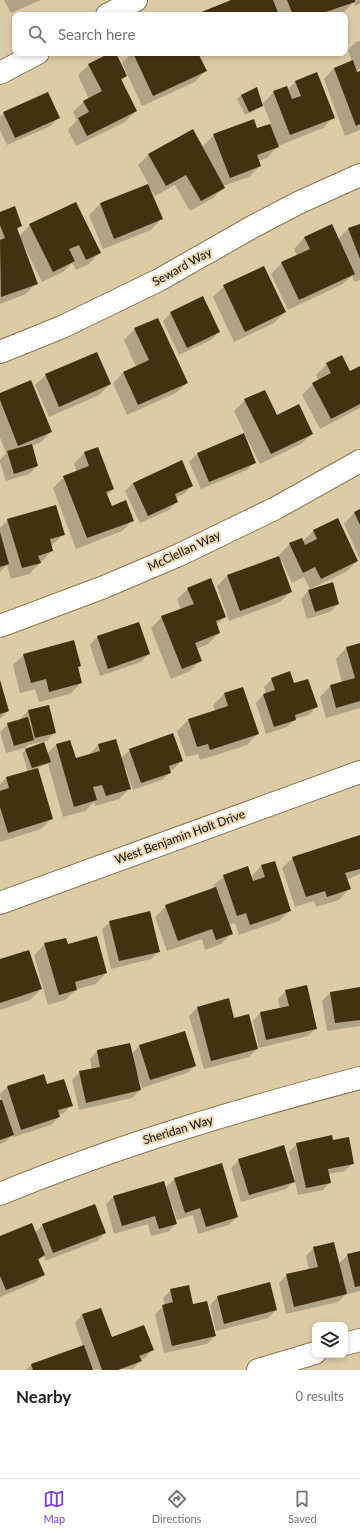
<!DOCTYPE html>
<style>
body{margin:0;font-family:Lato,sans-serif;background:#f6f6f6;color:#202124}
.controls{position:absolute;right:12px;bottom:12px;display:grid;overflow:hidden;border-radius:8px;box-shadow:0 2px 6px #0003}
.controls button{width:36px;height:36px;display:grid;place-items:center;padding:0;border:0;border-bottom:1px solid #e0e0e0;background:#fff;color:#202124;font:20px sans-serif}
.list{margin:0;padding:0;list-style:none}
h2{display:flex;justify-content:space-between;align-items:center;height:52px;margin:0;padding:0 16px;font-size:17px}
h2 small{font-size:13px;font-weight:400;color:#757577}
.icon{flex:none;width:22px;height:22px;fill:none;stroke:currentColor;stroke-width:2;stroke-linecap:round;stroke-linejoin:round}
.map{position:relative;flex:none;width:360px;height:1370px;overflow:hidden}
.search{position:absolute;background:#fff;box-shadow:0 2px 6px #0003;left:12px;right:12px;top:12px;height:44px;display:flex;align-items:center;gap:10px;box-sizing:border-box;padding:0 14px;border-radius:8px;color:#757577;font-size:15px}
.sheet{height:108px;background:#fff}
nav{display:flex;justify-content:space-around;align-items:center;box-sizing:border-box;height:56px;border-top:1px solid #e0e0e0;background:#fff;font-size:11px;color:#757577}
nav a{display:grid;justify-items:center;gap:2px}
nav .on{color:#7c3aed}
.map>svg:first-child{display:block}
.shadow{fill:#0003}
.building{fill:#413310}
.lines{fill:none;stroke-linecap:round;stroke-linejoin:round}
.minor-casing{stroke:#867653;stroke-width:24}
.secondary-casing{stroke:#867653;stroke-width:24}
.minor{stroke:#fff;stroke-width:22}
.secondary{stroke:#fff;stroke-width:22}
.labels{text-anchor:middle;stroke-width:4;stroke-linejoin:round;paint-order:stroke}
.street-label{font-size:12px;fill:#110c01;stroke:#e9d8b2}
</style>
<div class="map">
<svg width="360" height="1370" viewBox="0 0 360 1370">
<rect width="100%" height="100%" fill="#dccba5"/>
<!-- shadow -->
<g class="shadow">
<polygon points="4,0 41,0 11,13"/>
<polygon points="230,0 360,0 360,4 355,6 354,2 344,12 336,15 198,15 231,1"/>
<polygon points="360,41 360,69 356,71 357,73 360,72 360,130 345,136 324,79 334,68 352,62 348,50 356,42"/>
<polygon points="113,53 114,53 126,76 121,81 136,111 125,122 76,146 68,130 77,120 73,112 83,102 89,99 78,75 89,65"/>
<polygon points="132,53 197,53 205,71 195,82 142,106 122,63"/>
<polygon points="201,53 212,53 202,57"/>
<polygon points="316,73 334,117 323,128 278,146 267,158 258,161 260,166 249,177 223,186 224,188 213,198 190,211 175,185 155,196 150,188 149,188 161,219 151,230 103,249 89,215 100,204 149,185 138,165 149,155 202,147 214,135 257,129 271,124 263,104 258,109 245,115 237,99 241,95 262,104 274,92 287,90 295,82"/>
<polygon points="4,113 58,118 51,126 7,145 0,130 0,117"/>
<polygon points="0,213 21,225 17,230 19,236 30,225 99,253 89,264 76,270 72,263 63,272 42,282 24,246 23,247 36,283 26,294 0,304"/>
<polygon points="332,225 338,239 348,229 360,225 360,280 354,282 352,276 343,284 288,310 271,274 282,263 297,256 294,249 304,238"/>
<polygon points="224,286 285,312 274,323 234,342 213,297"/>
<polygon points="171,313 219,332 211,340 179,355 163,321"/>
<polygon points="135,329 187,383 176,393 127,415 113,383 123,373 136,367 124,340"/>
<polygon points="327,364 350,372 360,367 360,408 320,429 302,395 313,384 319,381 316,375"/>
<polygon points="46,375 110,384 99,395 49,417 35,385"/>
<polygon points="0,394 51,432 40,443 31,446 37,466 29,474 6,481 0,462 0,460 6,453 0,437"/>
<polygon points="245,400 312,434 301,444 260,464 245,434 244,435 255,462 247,470 201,489 189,462 197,454 245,434 234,411"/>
<polygon points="97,448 113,489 107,495 111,507 133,520 122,531 76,549 53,488 64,477 77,472 74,464 84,453"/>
<polygon points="133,483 192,486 184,494 175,498 177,502 169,510 140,523 125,491"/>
<polygon points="360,510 360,559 344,524 354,513"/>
<polygon points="8,520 64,534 51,546 52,551 29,574 11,579 7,565 0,572 0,528"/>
<polygon points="338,520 357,561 346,572 310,589 304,577 292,583 282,561 280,562 291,592 280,602 229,621 217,586 227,576 280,557 279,555 290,544 302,542 313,531"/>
<polygon points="188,589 225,617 216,625 219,633 208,644 196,649 201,660 190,671 171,679 151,628 162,617 181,610 177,599"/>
<polygon points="308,591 338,604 330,612 307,619 301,599"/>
<polygon points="97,637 149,654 141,662 100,676 90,645"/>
<polygon points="360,644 360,708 326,718 320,697 330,686 342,683 336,659 346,648"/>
<polygon points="24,655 80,666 77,668 81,683 70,694 39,702 35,689 20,693 13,665"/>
<polygon points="272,679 294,684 316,707 309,715 295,719 287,727 266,734 256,703 263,695 266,694 264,687"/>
<polygon points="0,682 8,711 0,719"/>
<polygon points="242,688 257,734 247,745 200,760 198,754 186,757 177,731 188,720 215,711 213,705 224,694"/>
<polygon points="28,711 54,733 47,741 28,745 25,748 6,753 0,732 8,724 21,720 20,719"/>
<polygon points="70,741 75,759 88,756 98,745 121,758 130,750 181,761 174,769 169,770 170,773 162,780 133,790 125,767 124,768 130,788 119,799 95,806 94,802 85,811 63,817 48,764 37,768 52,818 41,829 0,842 0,785 6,778 28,772 22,753 26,750 47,754 56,745"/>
<polygon points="360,838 360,874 346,880 349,889 339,900 316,907 314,901 295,907 282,868 293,858"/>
<polygon points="274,862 290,911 279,921 239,935 235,923 229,925 232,933 221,944 205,950 202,939 167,951 155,917 166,906 214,889 213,886 224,876 251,877 261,866"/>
<polygon points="110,922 159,951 151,959 111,969 102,929"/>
<polygon points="45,944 67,945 106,973 96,984 77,989 65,1000 48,1005 34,955"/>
<polygon points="0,960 41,989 30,1000 0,1010"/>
<polygon points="360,988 360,1026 327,1031 322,1001 330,993"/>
<polygon points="286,991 316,1028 308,1036 259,1048 253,1021 260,1013 280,1009 278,999"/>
<polygon points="197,1008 233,1020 257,1049 249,1057 204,1069 189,1016"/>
<polygon points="185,1032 195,1066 187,1073 142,1088 138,1077 137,1077 140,1090 132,1098 79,1110 72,1080 80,1072 92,1069 90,1059 97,1051 132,1054 139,1046"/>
<polygon points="43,1075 46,1086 71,1105 64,1113 58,1115 59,1117 51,1125 14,1137 13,1135 5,1142 0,1144 0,1101 1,1101 0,1094 7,1087"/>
<polygon points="332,1141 353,1163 345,1171 329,1174 330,1182 323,1190 298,1195 289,1152 297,1144"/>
<polygon points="239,1160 294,1181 286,1189 241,1202 231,1168"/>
<polygon points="175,1179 237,1217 229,1225 198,1234 193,1215 177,1220 166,1187"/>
<polygon points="113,1197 176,1224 168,1232 151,1236 148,1224 114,1234 106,1204"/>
<polygon points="43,1225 105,1233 97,1241 45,1261 44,1256 38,1261 43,1275 36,1282 0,1297 0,1237 35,1233"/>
<polygon points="314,1248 338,1264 348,1255 360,1252 360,1291 348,1294 347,1293 338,1302 286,1314 279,1283 287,1275 309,1270 306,1256"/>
<polygon points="171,1290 192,1305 215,1336 207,1344 164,1353 155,1314 165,1305 163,1298"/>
<polygon points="218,1297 276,1310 268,1318 216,1331 210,1305"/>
<polygon points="101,1309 111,1338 152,1350 145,1358 140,1360 140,1361 133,1369 26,1370 31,1365 83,1346 75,1323 82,1315"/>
</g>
<!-- building -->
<g class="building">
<polygon points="231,0 273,0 279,15 200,15 199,13"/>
<polygon points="287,0 355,0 355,2 317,15 293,15"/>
<polygon points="110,53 116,53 127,76 121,79 137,111 87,136 78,118 89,112 83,101 102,91 88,64"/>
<polygon points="133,53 198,53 207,71 153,96"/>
<polygon points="353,60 357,72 360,71 360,124 356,126 334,68"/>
<polygon points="317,72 335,118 290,135 273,91 287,86 292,99 301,96 295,81"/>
<polygon points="257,87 263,106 249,112 241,95"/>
<polygon points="48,92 60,118 15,138 3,112"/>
<polygon points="254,119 257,128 270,124 279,147 257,155 261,166 230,178 213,134"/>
<polygon points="193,129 225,188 201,201 186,175 166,186 148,154"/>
<polygon points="148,184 163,219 114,239 100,203"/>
<polygon points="76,202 101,253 86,260 79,245 69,249 75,261 53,272 29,224"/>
<polygon points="15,206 22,226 17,228 38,284 1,297 0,240 5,238 0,225 0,212"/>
<polygon points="332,224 355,274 299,300 281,262 310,249 304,237"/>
<polygon points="360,224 360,259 348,228"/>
<polygon points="264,266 286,312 245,332 223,285"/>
<polygon points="203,296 220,332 187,348 170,312"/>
<polygon points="158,318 188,383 138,405 123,372 149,360 134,328"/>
<polygon points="97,352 111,384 59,407 45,374"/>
<polygon points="342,355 350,371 360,366 360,404 331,419 312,383 331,373 326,363"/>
<polygon points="31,380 52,432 18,446 0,400 0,393"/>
<polygon points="265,390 277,415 299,404 313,434 271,454 244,399"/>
<polygon points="244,433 256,463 209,482 197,453"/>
<polygon points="32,444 38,466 14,474 7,451"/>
<polygon points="98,447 114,489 106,492 112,506 126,500 134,521 87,538 63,476 89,466 84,452"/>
<polygon points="182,460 193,486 175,494 178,502 148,516 133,483"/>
<polygon points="56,505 65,535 50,539 53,551 38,556 41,563 22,568 7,519"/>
<polygon points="360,509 360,525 354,512"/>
<polygon points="338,518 358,561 321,579 315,567 303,573 289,543 302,538 305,545 317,539 313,530"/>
<polygon points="0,532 9,564 0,567"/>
<polygon points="279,556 292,592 240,611 227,575"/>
<polygon points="211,578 226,617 216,621 220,633 195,643 202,661 182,669 161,616 194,604 187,588"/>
<polygon points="333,582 339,604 315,612 308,590"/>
<polygon points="139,622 150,654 108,669 97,636"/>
<polygon points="74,640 81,666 78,667 82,683 49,692 46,679 31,683 23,654"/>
<polygon points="360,643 360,701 336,708 330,685 355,678 346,647"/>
<polygon points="290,671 294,683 308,679 318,707 295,715 296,720 274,727 263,694 275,690 271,678"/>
<polygon points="0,680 9,711 0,714"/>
<polygon points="243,687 259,734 210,750 208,744 197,747 188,719 228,706 224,693"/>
<polygon points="49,705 56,733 35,738 28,710"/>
<polygon points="28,717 34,740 14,746 7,723"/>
<polygon points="173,733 183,761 169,766 171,773 141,783 129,749"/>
<polygon points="116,739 131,789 106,796 102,785 93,787 97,800 74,807 56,744 70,740 76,758 100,751 98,744"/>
<polygon points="44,742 51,762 32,768 25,749"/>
<polygon points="38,768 53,819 8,833 0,807 0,791 9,788 6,777"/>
<polygon points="360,835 360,869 345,873 351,889 327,897 325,891 306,897 292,857"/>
<polygon points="275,861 291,911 250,925 246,913 237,916 223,875 248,866 253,881 265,877 261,865"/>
<polygon points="216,887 233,934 216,940 212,929 178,941 165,905"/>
<polygon points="150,911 160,952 119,961 109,921"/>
<polygon points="97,936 107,973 75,982 77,990 59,995 44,943 66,938 68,944"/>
<polygon points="29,950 42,989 0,1003 0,959"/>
<polygon points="307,985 317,1029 266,1040 260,1012 289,1006 285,990"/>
<polygon points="360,987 360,1020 335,1023 330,992"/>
<polygon points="229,998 234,1018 249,1014 258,1049 211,1061 197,1007"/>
<polygon points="185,1031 196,1066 150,1080 139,1045"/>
<polygon points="130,1043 141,1090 86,1103 79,1071 100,1067 97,1050"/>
<polygon points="44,1074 47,1084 64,1079 73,1106 58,1110 60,1117 21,1130 7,1086"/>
<polygon points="0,1100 2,1100 14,1135 0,1140"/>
<polygon points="332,1135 333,1140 349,1137 354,1164 328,1169 331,1183 306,1188 296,1143"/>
<polygon points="284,1145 295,1182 249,1195 238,1159"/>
<polygon points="222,1163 238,1217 206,1227 200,1208 185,1213 174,1178"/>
<polygon points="164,1181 177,1224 159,1229 155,1216 122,1226 113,1196"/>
<polygon points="95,1204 106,1233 53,1253 42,1224"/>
<polygon points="32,1223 45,1255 38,1259 45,1275 6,1290 0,1276 0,1236"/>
<polygon points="334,1242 347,1294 294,1307 286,1274 318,1267 313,1247"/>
<polygon points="360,1251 360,1286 355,1287 347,1254"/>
<polygon points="270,1282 277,1310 224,1324 217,1296"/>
<polygon points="189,1285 193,1304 207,1301 216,1336 172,1346 162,1305 173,1302 170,1289"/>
<polygon points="101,1308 112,1337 144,1325 154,1350 139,1356 142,1361 118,1370 102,1370 82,1314"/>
<polygon points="84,1345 93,1370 33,1370 31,1364"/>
</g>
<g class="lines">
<defs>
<g id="minor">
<polyline points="107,15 136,0"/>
<polyline points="0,73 38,53"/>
<polyline points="0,352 62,327 159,280 254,226 298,203 360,175"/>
<polyline points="0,626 104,587 179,555 276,508 360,461"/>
<path d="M0 1194C116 1146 238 1110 360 1078"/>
<polyline points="345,1344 360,1340"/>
<polyline points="258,1370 315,1353"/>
</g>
<polyline id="secondary" points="0,903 360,772"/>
</defs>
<!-- minor casing -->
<use href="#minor" class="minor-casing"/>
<!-- secondary casing -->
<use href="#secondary" class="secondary-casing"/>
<!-- minor -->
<use href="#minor" class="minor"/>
<!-- secondary -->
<use href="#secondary" class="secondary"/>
</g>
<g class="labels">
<!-- street labels -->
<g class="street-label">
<text transform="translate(182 267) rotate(-29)" y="4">Seward Way</text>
<text transform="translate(184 551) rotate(-25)" y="4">McClellan Way</text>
<text transform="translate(180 837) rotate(-20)" y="4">West Benjamin Holt Drive</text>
<text transform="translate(178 1130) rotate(-17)" y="4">Sheridan Way</text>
</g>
</g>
</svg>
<div class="controls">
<button><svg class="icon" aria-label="layers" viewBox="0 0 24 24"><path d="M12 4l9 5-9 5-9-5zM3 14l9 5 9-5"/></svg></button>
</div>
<div class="search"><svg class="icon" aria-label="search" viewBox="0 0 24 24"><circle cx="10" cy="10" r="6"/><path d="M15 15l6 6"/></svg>Search here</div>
</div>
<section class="sheet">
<h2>Nearby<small>0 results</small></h2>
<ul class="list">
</ul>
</section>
<nav>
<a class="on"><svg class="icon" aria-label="map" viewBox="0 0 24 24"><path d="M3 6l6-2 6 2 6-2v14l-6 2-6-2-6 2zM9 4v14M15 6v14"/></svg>Map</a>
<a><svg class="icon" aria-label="directions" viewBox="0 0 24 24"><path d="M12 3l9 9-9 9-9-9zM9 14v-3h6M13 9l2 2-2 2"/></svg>Directions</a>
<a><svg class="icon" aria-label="saved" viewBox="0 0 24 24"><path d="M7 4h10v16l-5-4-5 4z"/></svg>Saved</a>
</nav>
